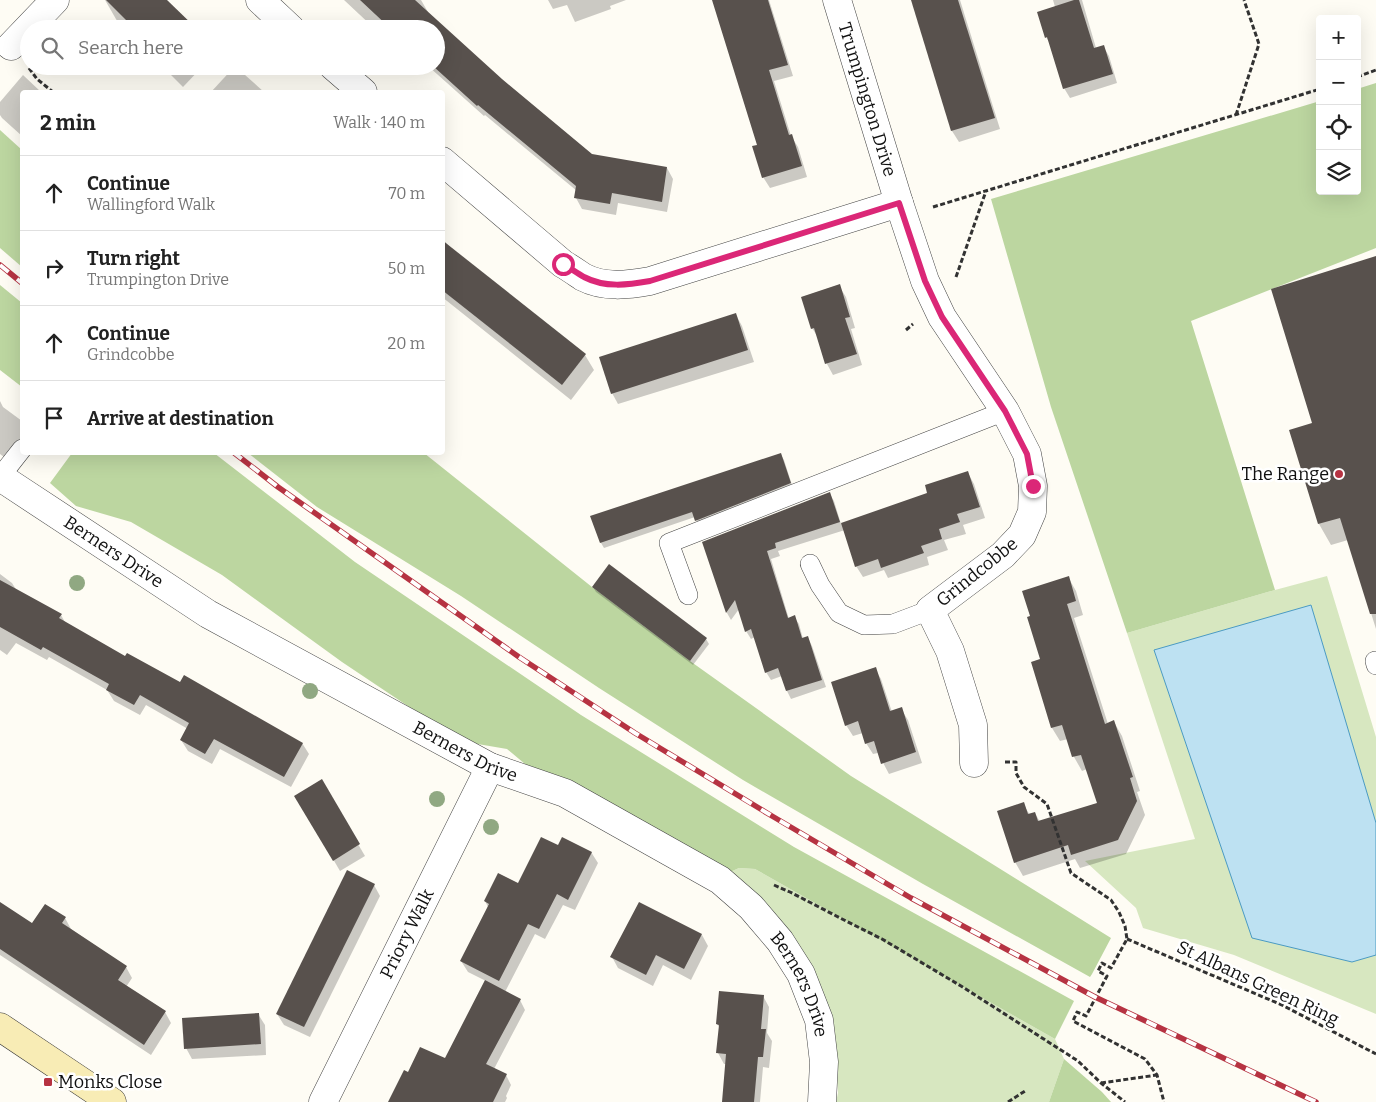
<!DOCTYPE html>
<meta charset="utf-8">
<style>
body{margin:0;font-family:Bitter,serif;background:#f6f6f6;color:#222}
.controls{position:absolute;right:15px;top:15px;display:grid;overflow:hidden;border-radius:5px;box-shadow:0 5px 20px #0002}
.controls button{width:45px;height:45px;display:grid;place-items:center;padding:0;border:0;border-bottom:1px solid #e0e0e0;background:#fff;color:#222;font:25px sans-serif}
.stop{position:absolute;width:15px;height:15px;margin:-11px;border:4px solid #db2777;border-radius:50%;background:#fff}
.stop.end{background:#db2777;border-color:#fff;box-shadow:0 1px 5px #0008}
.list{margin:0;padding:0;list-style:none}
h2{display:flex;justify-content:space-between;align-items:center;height:65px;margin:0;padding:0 20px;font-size:21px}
h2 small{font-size:16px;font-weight:400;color:#767676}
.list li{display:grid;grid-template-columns:32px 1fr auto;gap:15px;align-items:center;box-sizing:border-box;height:75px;padding:0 20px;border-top:1px solid #e0e0e0}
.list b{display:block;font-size:19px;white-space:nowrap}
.list p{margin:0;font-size:16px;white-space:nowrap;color:#767676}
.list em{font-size:16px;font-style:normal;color:#767676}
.icon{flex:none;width:28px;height:28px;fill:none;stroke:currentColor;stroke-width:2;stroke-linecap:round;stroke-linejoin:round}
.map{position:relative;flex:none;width:1376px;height:1102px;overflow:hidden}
.search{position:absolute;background:#fff;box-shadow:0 5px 20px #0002;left:20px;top:20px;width:425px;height:55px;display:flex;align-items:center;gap:12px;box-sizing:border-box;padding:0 18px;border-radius:28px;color:#767676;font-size:19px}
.panel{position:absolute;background:#fff;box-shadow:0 5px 20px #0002;left:20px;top:90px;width:425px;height:365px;border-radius:5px}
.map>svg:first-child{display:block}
.green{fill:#d7e7c0}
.forest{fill:#bcd6a0}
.water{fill:#bde1f2;stroke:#4a9ac3}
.shadow{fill:#0003}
.building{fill:#58514d}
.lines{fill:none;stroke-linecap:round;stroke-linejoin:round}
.lane-casing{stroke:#434343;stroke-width:20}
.street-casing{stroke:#434343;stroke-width:29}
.secondary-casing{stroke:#323232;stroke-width:29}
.path{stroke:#323232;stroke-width:3;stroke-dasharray:5 2.5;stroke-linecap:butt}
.lane{stroke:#fff;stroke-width:19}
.street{stroke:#fff;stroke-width:28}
.secondary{stroke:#f8ecb5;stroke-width:28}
.rail-casing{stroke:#b63342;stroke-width:5.5}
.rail{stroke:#fff;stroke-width:4;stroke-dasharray:11;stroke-linecap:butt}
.tree{fill:#90a882}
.route{stroke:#db2777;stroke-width:6}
.poi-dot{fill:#b63342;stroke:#fff;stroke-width:2}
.labels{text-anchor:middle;stroke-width:5;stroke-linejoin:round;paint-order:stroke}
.street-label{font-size:18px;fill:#101010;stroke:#fff}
.poi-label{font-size:18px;fill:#101010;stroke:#fff;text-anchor:end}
</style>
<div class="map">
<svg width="1376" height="1102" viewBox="0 0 1376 1102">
<rect width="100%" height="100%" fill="#fefcf4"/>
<!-- green -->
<g class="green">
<polygon points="1327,576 1376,737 1376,1014 1234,955 1143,928 1136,908 1085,861 1195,839 1127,633 1275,590"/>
<polygon points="739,868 755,869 1055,1039 1064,1059 1049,1102 836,1102 838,1093 836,1054 728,873"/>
</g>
<!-- forest -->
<g class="forest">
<polygon points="1376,83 1376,248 1191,321 1275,590 1127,633 1051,407 991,199 1320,101 1320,191 1357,191 1357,89"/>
<polygon points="0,130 22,150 22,267 0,248"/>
<polygon points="0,285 22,303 22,387 0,370"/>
<polygon points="72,453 214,453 355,562 581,715 794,847 1074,1001 1055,1039 755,869 739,868 728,873 531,769 507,749 460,741 342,662 222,575 131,522 76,506 50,483"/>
<polygon points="248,453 424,453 592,587 690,661 851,776 1111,938 1092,974 1090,977 923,884 743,780 599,688 461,596 317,507"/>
<polygon points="1064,1059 1102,1092 1111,1102 1049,1102"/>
</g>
<!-- water -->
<polygon class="water" points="1311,605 1376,823 1376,955 1352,962 1252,938 1154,650"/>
<!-- shadow -->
<g class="shadow">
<polygon points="105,0 165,0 195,29 123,29 120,26"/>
<polygon points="344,0 421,0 428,12 427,13 501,80 591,155 667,168 673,179 667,212 618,203 616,215 582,209 576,198 577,191 485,115 484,116 428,66 436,66 436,29 375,29"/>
<polygon points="548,0 626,0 610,6 611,9 575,22 567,5 553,9"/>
<polygon points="713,0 769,0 793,76 774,81 791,136 798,147 807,177 770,188 763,177 758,146"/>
<polygon points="912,0 960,0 1000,129 959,142 952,131"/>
<polygon points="1053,0 1082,0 1096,48 1103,46 1109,56 1117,83 1070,98 1064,88 1051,45 1046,37 1055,7"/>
<polygon points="162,66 203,66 183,87"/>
<polygon points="235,66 264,92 211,92"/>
<polygon points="23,75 41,92 22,92 22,136 2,118 0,115 0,102"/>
<polygon points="442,239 452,249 585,355 594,370 571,400 442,297"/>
<polygon points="1376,258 1376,629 1348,540 1331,545 1319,524 1290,431 1314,424"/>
<polygon points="839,286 846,297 855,328 851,329 862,365 833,375 827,364 819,339 812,328"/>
<polygon points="736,315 742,326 754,362 618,404 612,393"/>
<polygon points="0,401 3,407 22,421 22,449 12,463 0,454"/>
<polygon points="781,455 784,460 793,488 699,525 695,517 604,548 601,543 592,517"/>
<polygon points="968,473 974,484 985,518 963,525 966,534 944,540 948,550 927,557 929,565 888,578 884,570 863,577 856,566 845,530 778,551 780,556 771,559 789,619 794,617 799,624 803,639 808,638 812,646 826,687 791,699 787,691 782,676 771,680 766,672 755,637 751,639 746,631 739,609 731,620 727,613 704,543 829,493 834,501 841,524 929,494"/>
<polygon points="0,574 12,583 17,591 61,615 66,624 126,658 302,743 309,754 291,787 220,749 212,764 188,751 181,740 188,729 146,705 140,715 114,701 107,690 49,657 47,660 16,643 7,655 0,650"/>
<polygon points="1068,577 1076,591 1083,615 1074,618 1108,724 1114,722 1122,736 1140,791 1137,792 1145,815 1126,854 1080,868 1075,859 1023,876 1015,862 1023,804 1030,815 1035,813 1040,822 1098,804 1087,769 1082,771 1074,757 1068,739 1060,741 1052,728 1041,660 1031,616"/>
<polygon points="593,587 706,639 709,644 693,665 596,592"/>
<polygon points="875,669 881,679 892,712 901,709 908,720 922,763 889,774 878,753 873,754 866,743 863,733 853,736 846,725"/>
<polygon points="321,781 365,856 340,871 296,796"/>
<polygon points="558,846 591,852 598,863 575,910 563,905 545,939 535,934 505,992 520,1000 525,1010 494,1069 506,1075 511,1085 506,1096 507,1098 505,1102 390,1102 409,1074 445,1060 486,981 468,972 461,961 488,907 485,901 519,885"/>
<polygon points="374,885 380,896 310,1037 284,1025 277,1014"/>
<polygon points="0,904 33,925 65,918 71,929 126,967 132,978 126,987 165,1012 171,1023 151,1055 0,955"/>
<polygon points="702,935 708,946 691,980 663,965 653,986 618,968 612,957"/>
<polygon points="763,996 769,1007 767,1033 772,1041 769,1068 763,1067 760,1102 723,1102 727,1064 724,1064 718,1053 720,1028 717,1024"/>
<polygon points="258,1014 265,1025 266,1055 192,1059 186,1048"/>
</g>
<!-- building -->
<g class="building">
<polygon points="106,0 167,0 197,29 135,29"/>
<polygon points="360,0 415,0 502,79 592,154 667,167 662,202 612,193 610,204 574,198 576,186 478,105 477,106 433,66 436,66 436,29 391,29"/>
<polygon points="712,0 768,0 788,65 769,70 789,135 792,134 802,166 762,178 752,146 757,145"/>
<polygon points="911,0 958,0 995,118 951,131"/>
<polygon points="1074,0 1079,0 1094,48 1104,45 1113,74 1063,89 1047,37 1045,38 1037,12"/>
<polygon points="442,240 586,354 562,385 442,290"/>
<polygon points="1376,256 1376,614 1370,614 1340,518 1318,524 1289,430 1312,423 1271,289"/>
<polygon points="840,284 850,317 845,318 857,354 825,364 814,328 811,329 801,297"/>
<polygon points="736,313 748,350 611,394 599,357"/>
<polygon points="781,453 791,483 695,521 692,512 600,543 590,516"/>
<polygon points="968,471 980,507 957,514 960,522 939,529 942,539 921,546 924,553 881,568 878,559 855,567 841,523 927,493 925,485"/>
<polygon points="830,492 840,522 775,543 776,548 767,551 788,618 795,615 802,638 808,636 822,680 786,691 778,668 765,673 751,629 745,632 735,600 726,613 702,542"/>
<polygon points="609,564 707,638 690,661 592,587"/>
<polygon points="1069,576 1076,601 1067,604 1105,724 1114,720 1133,777 1130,778 1137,801 1118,840 1071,855 1068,845 1014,863 997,811 1024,802 1028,814 1035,812 1038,821 1097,803 1081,755 1072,757 1062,725 1051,728 1031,662 1040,659 1027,617 1030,616 1022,591"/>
<polygon points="0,580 62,614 59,618 125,656 127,653 180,682 184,675 303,743 284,777 214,739 205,754 180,740 189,723 140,695 134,705 106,690 109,684 43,647 41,650 0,627"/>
<polygon points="876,667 890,711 902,707 916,752 881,764 874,741 865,744 858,721 845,726 831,682"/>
<polygon points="322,779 360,844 333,861 294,796"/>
<polygon points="541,837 558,845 562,837 592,852 568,900 557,894 539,929 528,924 499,981 460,961 489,904 484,901 498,873 518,883"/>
<polygon points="347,870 375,884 304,1027 276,1014"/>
<polygon points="0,902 32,923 45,904 66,917 62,923 127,966 118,980 166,1011 144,1045 0,949"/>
<polygon points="639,902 702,934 684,969 656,955 646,975 610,957"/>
<polygon points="485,980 521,999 486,1064 507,1074 493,1102 388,1102 404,1070 408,1072 420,1047 445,1058"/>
<polygon points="719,991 764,995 761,1029 766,1029 763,1057 758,1057 754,1102 722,1102 726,1054 716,1053 719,1025 716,1024"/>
<polygon points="259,1013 261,1044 184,1049 182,1018"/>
</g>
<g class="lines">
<defs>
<g id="lane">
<polyline points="0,477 22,449"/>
<polyline points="810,564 820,585 839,613 864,625 893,624 930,610"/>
<polyline points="688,595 669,543 1005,411"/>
<polyline points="1375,661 1376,665"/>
</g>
<g id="street">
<polyline points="260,0 291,29"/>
<path id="s1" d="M837 0 899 203 925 281 942 317 1005 411 1027 454 1033 486 1032 512 1022 535 1003 555 930 610 950 651 973 725 974 763"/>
<polyline points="11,46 55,0"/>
<polyline points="333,66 363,92"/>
<path d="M442 161 563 264C570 268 577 273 583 277 604 288 628 285 650 281L899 203"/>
<path id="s2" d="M0 477 208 614 490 767 565 793 720 880 751 907 780 941 801 974 819 1020 824 1062 822 1102"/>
<path id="s3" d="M323 1102 490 767"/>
</g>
<polyline id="secondary" points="0,1027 112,1102"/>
</defs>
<!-- lane casing -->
<use href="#lane" class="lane-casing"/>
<!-- street casing -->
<use href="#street" class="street-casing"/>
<!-- secondary casing -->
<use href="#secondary" class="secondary-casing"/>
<!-- path -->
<g class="path">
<polyline points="29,68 37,79 53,92"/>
<polyline points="1357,77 1376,70"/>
<polyline points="1236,115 1259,44 1244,0"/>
<polyline points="933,207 1320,89"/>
<polyline points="956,277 986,191"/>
<polyline points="906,330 913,324"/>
<polyline points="1005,762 1016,762 1016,773 1024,787 1047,804 1071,873 1111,900 1119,912 1125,926 1127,939 1111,968 1102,963 1098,971 1107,976 1086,1016 1077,1012 1073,1021 1145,1059 1157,1075 1164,1102"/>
<polyline points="774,885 790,892 846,921 882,939 961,986 1078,1061 1101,1083 1125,1102"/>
<polyline points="1127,939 1282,1005 1376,1054"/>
<polyline points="1101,1083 1157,1075"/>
<polyline points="1008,1102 1025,1091"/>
</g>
<!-- lane -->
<use href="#lane" class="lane"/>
<!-- street -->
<use href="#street" class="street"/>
<!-- secondary -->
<use href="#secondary" class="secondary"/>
<defs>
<g id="rail">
<polyline points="0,265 22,283"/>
<polyline points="233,452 278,487 519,657 635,733 772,816 911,898 1095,997 1316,1102"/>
</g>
</defs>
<!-- rail casing -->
<use href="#rail" class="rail-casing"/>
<!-- rail -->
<use href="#rail" class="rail"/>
</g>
<!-- trees -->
<g class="tree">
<circle cx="77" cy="583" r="8"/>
<circle cx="310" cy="691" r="8"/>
<circle cx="437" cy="799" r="8"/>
<circle cx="491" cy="827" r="8"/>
</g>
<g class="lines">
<!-- route -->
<path class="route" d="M563 264C570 268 577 273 584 277 605 288 628 285 650 281L899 203 925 281 942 317 1005 411 1027 454 1033 486"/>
</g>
<!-- markers -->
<g class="poi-dot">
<circle cx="1339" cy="474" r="5"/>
<rect x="43" y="1077" width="10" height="10" rx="2.5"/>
</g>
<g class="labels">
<!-- street labels -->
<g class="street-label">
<text dy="6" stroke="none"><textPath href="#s1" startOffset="104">Trumpington Drive</textPath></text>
<text dy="6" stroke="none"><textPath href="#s2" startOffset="136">Berners Drive</textPath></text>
<text transform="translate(977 572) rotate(-39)" y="6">Grindcobbe</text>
<text dy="6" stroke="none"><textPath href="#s2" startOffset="541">Berners Drive</textPath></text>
<text dy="6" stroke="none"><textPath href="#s3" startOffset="188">Priory Walk</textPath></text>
<text transform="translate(1258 983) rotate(25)" y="6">St Albans Green Ring</text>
<text dy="6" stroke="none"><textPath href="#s2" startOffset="961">Berners Drive</textPath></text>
</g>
<!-- poi labels -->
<g class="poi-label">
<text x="1329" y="480">The Range</text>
<text x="58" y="1088" text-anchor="start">Monks Close</text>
</g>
</g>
</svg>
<div class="controls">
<button>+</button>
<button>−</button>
<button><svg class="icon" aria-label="locate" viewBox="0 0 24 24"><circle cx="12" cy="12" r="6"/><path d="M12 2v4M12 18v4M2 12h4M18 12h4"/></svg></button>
<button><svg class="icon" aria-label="layers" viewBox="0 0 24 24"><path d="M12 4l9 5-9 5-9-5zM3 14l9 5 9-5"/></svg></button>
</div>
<div class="stop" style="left:563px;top:264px"></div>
<div class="stop end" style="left:1033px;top:486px"></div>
<div class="search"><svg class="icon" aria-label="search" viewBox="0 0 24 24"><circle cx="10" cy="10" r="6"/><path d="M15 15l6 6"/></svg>Search here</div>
<section class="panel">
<h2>2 min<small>Walk · 140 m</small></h2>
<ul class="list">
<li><svg class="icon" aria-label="ahead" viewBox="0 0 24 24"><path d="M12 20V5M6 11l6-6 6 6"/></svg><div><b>Continue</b><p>Wallingford Walk</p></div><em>70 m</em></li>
<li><svg class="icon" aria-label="right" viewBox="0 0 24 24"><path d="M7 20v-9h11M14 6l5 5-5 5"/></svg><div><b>Turn right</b><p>Trumpington Drive</p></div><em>50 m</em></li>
<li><svg class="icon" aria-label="ahead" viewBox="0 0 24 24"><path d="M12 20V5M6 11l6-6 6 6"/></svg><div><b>Continue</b><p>Grindcobbe</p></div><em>20 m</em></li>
<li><svg class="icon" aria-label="arrive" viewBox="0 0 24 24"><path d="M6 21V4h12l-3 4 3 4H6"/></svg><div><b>Arrive at destination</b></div></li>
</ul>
</section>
</div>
